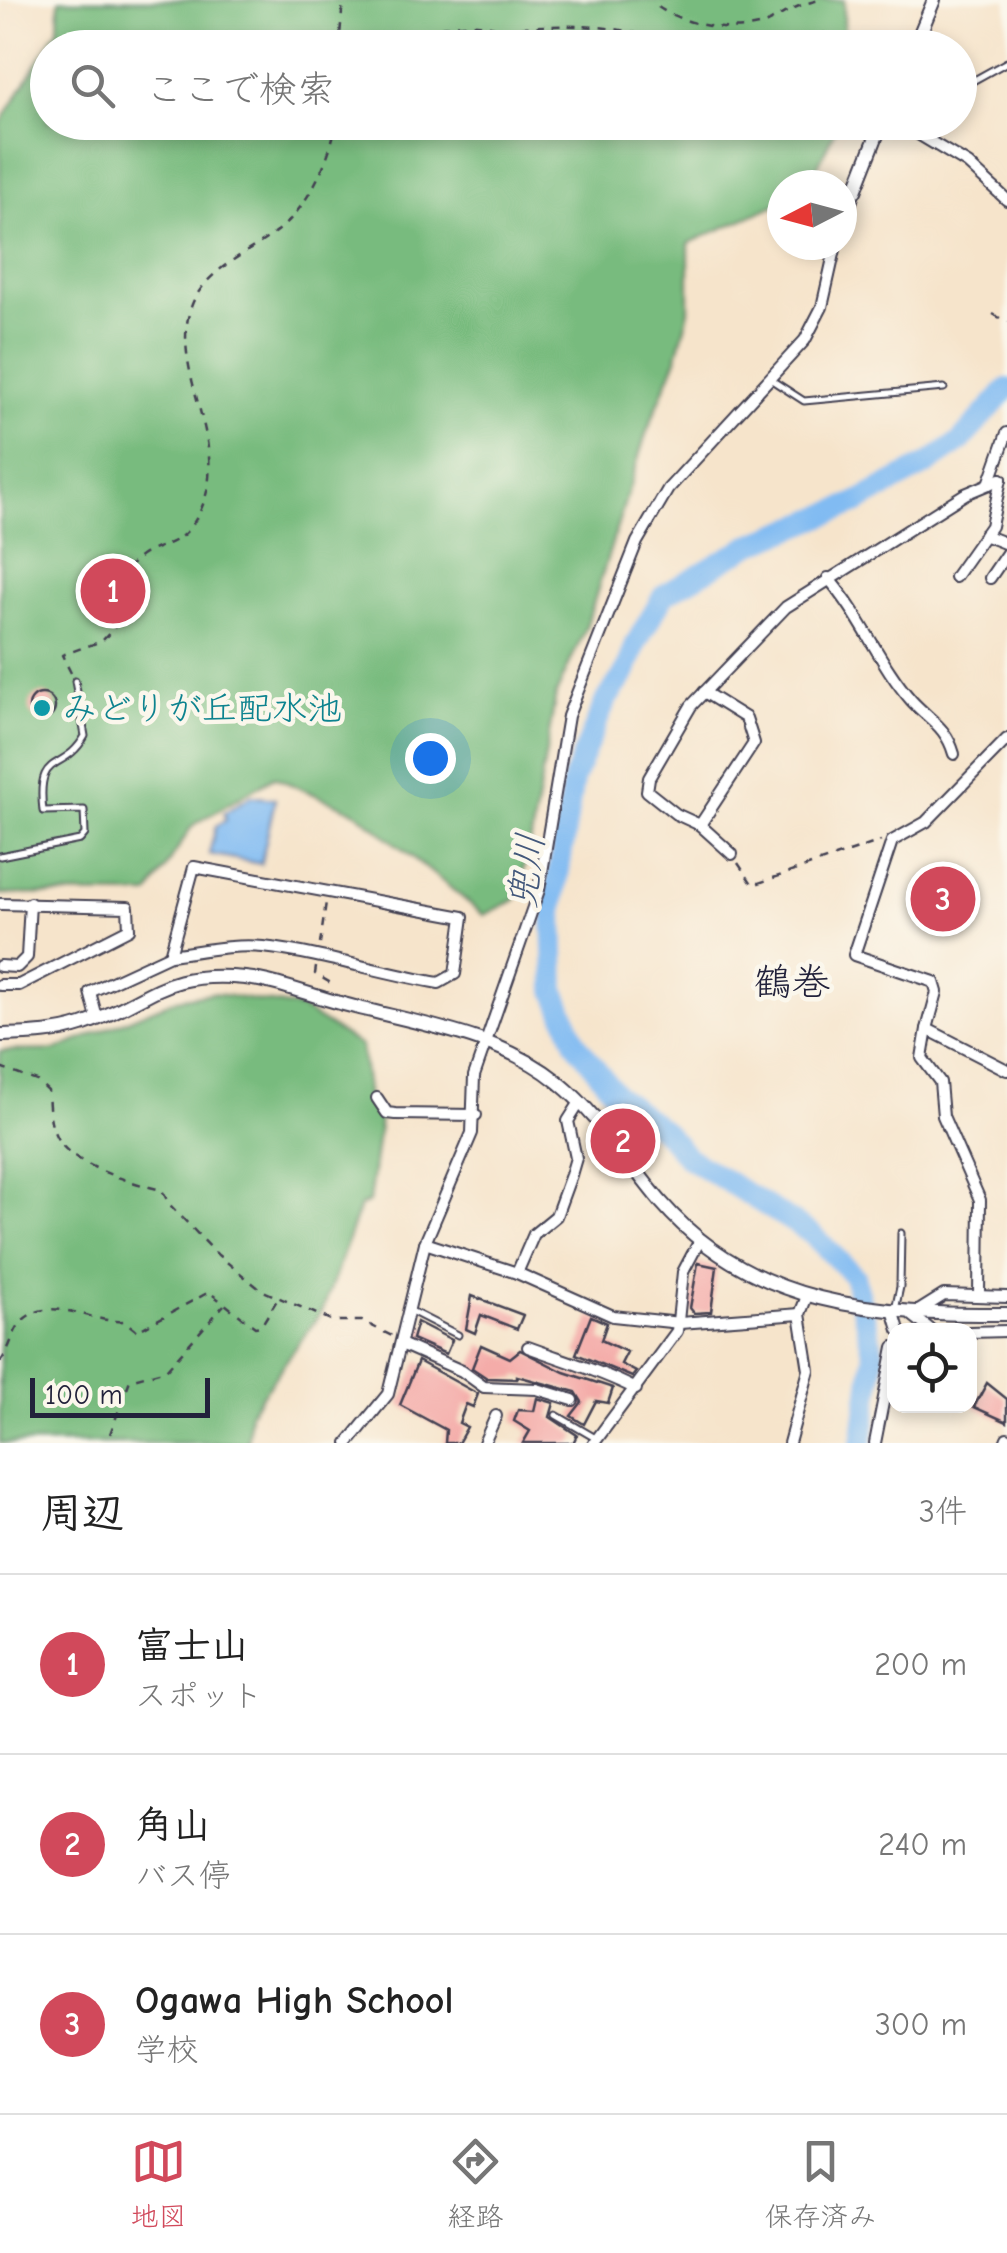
<!DOCTYPE html>
<html lang="ja">
<meta charset="utf-8">
<style>
body{margin:0;font-family:"Comic Neue","Klee One",sans-serif;background:#f6f6f6;color:#222}
.controls{position:absolute;right:30px;bottom:30px;display:grid;overflow:hidden;border-radius:20px;box-shadow:0 5px 15px #0003}
.controls button{width:90px;height:90px;display:grid;place-items:center;padding:0;border:0;border-bottom:2px solid #e0e0e0;background:#fff;color:#222;font:50px sans-serif}
.compass{position:absolute;left:767px;top:170px;width:90px;height:90px;border-radius:50%;background:#fff;box-shadow:0 5px 15px #0003;rotate:264deg}
.scale{position:absolute;left:30px;bottom:25px;width:180px;box-sizing:border-box;padding-left:10px;border:5px solid #22223b;border-top:0;font-size:28px;line-height:35px;white-space:nowrap;color:#22223b;-webkit-text-stroke:8px #fbf7ec;paint-order:stroke}
.you{position:absolute;left:430px;top:758px;width:35px;height:35px;margin:-25px;border:8px solid #fff;border-radius:50%;background:#1a73e8;box-shadow:0 0 0 15px #1a73e833}
.badge{display:grid;place-items:center;width:65px;height:65px;border-radius:50%;background:#d1495b;color:#fff;font-size:32px;font-weight:700}
.pin{position:absolute;translate:-50% -50%;border:5px solid #fff;box-shadow:0 2px 10px #0006}
.list{margin:0;padding:0;list-style:none}
h2{display:flex;justify-content:space-between;align-items:center;height:130px;margin:0;padding:0 40px;font-size:42px}
h2 small{font-size:32px;font-weight:400;color:#767676}
.list li{display:grid;grid-template-columns:65px 1fr auto;gap:30px;align-items:center;box-sizing:border-box;height:180px;padding:0 40px;border-top:2px solid #e0e0e0}
.list b{display:block;font-size:38px;white-space:nowrap}
.list p{margin:0;font-size:32px;white-space:nowrap;color:#767676}
.list em{font-size:32px;font-style:normal;color:#767676}
.icon{flex:none;width:55px;height:55px;fill:none;stroke:currentColor;stroke-width:2;stroke-linecap:round;stroke-linejoin:round}
.map{position:relative;flex:none;width:1007px;height:1443px;overflow:hidden}
.search{position:absolute;background:#fff;box-shadow:0 5px 15px #0003;left:30px;right:30px;top:30px;height:110px;display:flex;align-items:center;gap:25px;box-sizing:border-box;padding:0 35px;border-radius:55px;color:#767676;font-size:38px}
.sheet{height:670px;background:#fff}
nav{display:flex;justify-content:space-around;align-items:center;box-sizing:border-box;height:140px;border-top:2px solid #e0e0e0;background:#fff;font-size:28px;color:#767676}
nav a{display:grid;justify-items:center;gap:5px}
nav .on{color:#d1495b}
.map>svg:first-child{display:block}
.forest{fill:#78bb7e;stroke:#4d6e5c;stroke-width:2.5}
.water{fill:#81bbf2;stroke:#526e96;stroke-width:2.5}
.lines{fill:none;stroke-linecap:round;stroke-linejoin:round}
.river{stroke:#81bbf2;stroke-width:22}
.building{fill:#f4aca9}
.service-casing{stroke:#423f51;stroke-width:9}
.minor-casing{stroke:#423f51;stroke-width:14}
.tertiary-casing{stroke:#423f51;stroke-width:16}
.path{stroke:#423f51;stroke-width:2.5;stroke-dasharray:8 8;stroke-linecap:butt}
.service{stroke:#fff;stroke-width:5}
.minor{stroke:#fff;stroke-width:10}
.tertiary{stroke:#fff;stroke-width:12}
.culture-dot{fill:#0f9aa8;stroke:#fbf7ec;stroke-width:4}
.labels{text-anchor:middle;stroke-width:9;stroke-linejoin:round;paint-order:stroke}
.culture-label{font-size:35px;fill:#0d838f;stroke:#fbf7ec;text-anchor:start}
.water-label{font-size:38px;font-style:italic;fill:#43587b;stroke:#fbf7ec}
.neighbourhood-label{font-size:38px;fill:#22223b;stroke:#fbf7ec}
</style>
<div class="map">
<svg width="1007" height="1443" viewBox="0 0 1007 1443">
<rect width="100%" height="100%" fill="#fbf7ec"/>
<filter id="ink" filterUnits="userSpaceOnUse"><feTurbulence type="fractalNoise" baseFrequency=".01" numOctaves="2"/><feDisplacementMap in="SourceGraphic" scale="20" xChannelSelector="R" yChannelSelector="G"/><feConvolveMatrix kernelMatrix="1 2 1 2 8 2 1 2 1" color-interpolation-filters="sRGB"/></filter>
<filter id="wash" filterUnits="userSpaceOnUse"><feTurbulence type="fractalNoise" baseFrequency=".0048" numOctaves="4" result="noise"/><feDisplacementMap in="SourceGraphic" scale="40" xChannelSelector="R" yChannelSelector="G"/><feGaussianBlur stdDeviation="2.25" result="paint"/><feColorMatrix in="noise" values="0 0 0 0 0 0 0 0 0 0 0 0 0 0 0 0 0 1.4 0 .05"/><feComposite in="paint" operator="in"/></filter>
<g filter="url(#wash)">
<rect width="100%" height="100%" fill="#f6e4cb"/>
<!-- forest -->
<g class="forest">
<polygon points="59,0 844,0 844,47 48,48 48,122 838,123 809,185 782,185 782,202 689,243 689,311 675,363 646,434 586,627 556,694 529,850 515,900 484,915 356,812 274,777 192,826 149,895 0,894 0,124 58,29"/>
<polygon points="212,993 300,1008 361,1046 368,1098 380,1118 369,1202 360,1206 323,1309 250,1412 247,1443 0,1443 0,1051 56,1050 177,999"/>
</g>
<!-- water -->
<polygon class="water" points="251,796 275,799 261,864 209,854 216,826 226,820 224,813"/>
<g class="lines">
<!-- river -->
<polyline class="river" points="862,1443 874,1355 854,1276 812,1234 687,1157 666,1133 616,1095 576,1043 555,991 553,908 573,780 606,700 626,672 636,643 664,595 750,545 856,503 926,465 960,442 1007,389"/>
</g>
<g id="blocks">
<!-- building -->
<g class="building">
<circle cx="42" cy="707" r="13"/>
<polygon points="698,1263 717,1267 711,1312 694,1313 690,1308"/>
<polygon points="472,1296 523,1315 517,1329 481,1315 475,1333 466,1329"/>
<polygon points="591,1316 607,1323 601,1340 627,1352 621,1364 636,1372 632,1377 576,1354"/>
<polygon points="417,1322 452,1340 446,1354 412,1339"/>
<polygon points="481,1345 510,1358 520,1350 564,1372 613,1388 608,1403 596,1401 584,1424 571,1416 582,1402 576,1392 517,1376 517,1379 487,1378 472,1368"/>
<polygon points="418,1361 478,1394 473,1407 466,1404 459,1423 467,1427 458,1443 445,1443 446,1430 400,1405"/>
<polygon points="987,1383 1007,1399 1007,1422 974,1407"/>
<polygon points="537,1398 554,1403 550,1417 577,1435 573,1443 523,1443 530,1431 514,1421 518,1410 534,1411"/>
</g>
</g>
</g>
<g filter="url(#ink)">
<use href="#blocks" fill-opacity="0" stroke="#423f51" stroke-width="2.5"/>
<g class="lines">
<defs>
<g id="service">
<polyline points="960,88 1007,62"/>
<polyline points="770,379 804,401 944,388"/>
<path d="M0 856 80 840 85 834 84 810 43 811C36 749 63 775 85 736L75 681"/>
<polyline points="409,1310 458,1335"/>
<polyline points="895,1310 900,1287 901,1233"/>
<polyline points="556,1415 597,1439"/>
</g>
<g id="minor">
<polyline points="898,122 968,164 1007,200"/>
<polyline points="842,228 855,191"/>
<polyline points="989,484 1007,433"/>
<polyline points="984,535 1007,544"/>
<polyline points="955,577 991,526 1001,479"/>
<path d="M828 578C861 615 880 665 911 700 929 720 946 726 954 754"/>
<polyline points="990,578 1007,553"/>
<polyline points="700,825 754,743 746,718 704,692"/>
<polyline points="732,854 700,825 676,814 647,791 649,778 691,706 786,607 965,494 1001,479"/>
<path d="M194 867 463 917 455 974 439 983C380 973 324 954 263 947 233 944 201 951 170 955Z"/>
<polyline points="0,904 128,907 129,929 19,985 0,985"/>
<polyline points="0,966 17,967 27,957 30,903"/>
<polyline points="97,1018 90,992 170,955"/>
<polyline points="927,1029 937,992 934,982 854,955 892,841 926,822 1007,739"/>
<polyline points="377,1098 387,1113 395,1114 476,1115"/>
<polyline points="425,1243 517,1273 613,1316 680,1323 800,1314"/>
<polyline points="517,1273 534,1234 556,1216 571,1175 576,1158 568,1121 580,1102"/>
<polyline points="979,1295 980,1200 943,1116 940,1082 922,1058 927,1029 1007,1070"/>
<polyline points="894,1313 899,1330"/>
<polyline points="931,1330 912,1315 944,1295 1007,1297"/>
<polyline points="970,1332 1007,1331"/>
<polyline points="401,1344 462,1371 484,1387 537,1389 573,1400"/>
<path d="M528 1347C566 1361 601 1371 636 1389"/>
<polyline points="348,1443 388,1394 425,1243 472,1133 474,1076 539,890 568,716 637,542 668,489 805,340 822,307 836,245"/>
<polyline points="484,1443 496,1416"/>
<polyline points="594,1443 677,1331 683,1272 700,1240"/>
<polyline points="789,1443 809,1370 800,1314 807,1296"/>
<polyline points="875,1443 894,1347"/>
<polyline points="1005,1443 1007,1438"/>
</g>
<g id="tertiary">
<polyline points="914,48 934,0"/>
<polyline points="855,191 882,122"/>
<path d="M0 1035C28 1034 55 1034 82 1025 152 1001 159 970 245 978 276 981 309 995 340 1003 412 1023 498 1033 558 1082 600 1116 627 1162 661 1202 753 1308 877 1315 1007 1314"/>
</g>
</defs>
<!-- service casing -->
<use href="#service" class="service-casing"/>
<!-- minor casing -->
<use href="#minor" class="minor-casing"/>
<!-- tertiary casing -->
<use href="#tertiary" class="tertiary-casing"/>
<!-- path -->
<g class="path">
<path d="M658 7C684 25 742 37 771 21 788 11 799 4 820 0"/>
<polyline points="339,48 343,0"/>
<path d="M381 48C412 32 464 16 497 28 551 26 625 19 674 48"/>
<polyline points="771,48 824,33 851,37"/>
<polyline points="993,314 1007,322"/>
<path d="M71 673 62 655 102 641 115 627V583C124 572 135 558 148 552 167 543 179 543 192 525 243 451 163 372 193 302 210 266 250 253 280 229 308 206 331 158 336 122"/>
<polyline points="738,863 753,885 881,841"/>
<polyline points="320,944 326,902"/>
<polyline points="316,967 315,974 336,986"/>
<path d="M0 1068 37 1081 48 1091C49 1107 49 1123 57 1138 71 1165 134 1184 162 1190L169 1204 218 1255 261 1290 333 1321H362L392 1336"/>
<path d="M0 1362C10 1351 12 1331 23 1320 52 1294 93 1324 124 1321L137 1331 209 1292 255 1327 261 1326 277 1300"/>
<polyline points="110,1434 130,1380 166,1370 224,1305"/>
</g>
<!-- service -->
<use href="#service" class="service"/>
<!-- minor -->
<use href="#minor" class="minor"/>
<!-- tertiary -->
<use href="#tertiary" class="tertiary"/>
</g>
</g>
<!-- markers -->
<circle class="culture-dot" cx="42" cy="708" r="10"/>
<g class="labels">
<!-- culture labels -->
<g class="culture-label">
<text x="62" y="720">みどりが丘配水池</text>
</g>
<!-- water labels -->
<g class="water-label">
<text transform="translate(526 871) rotate(-83)" y="13">兜川</text>
</g>
<!-- neighbourhood labels -->
<g class="neighbourhood-label">
<text x="792" y="995">鶴巻</text>
</g>
</g>
</svg>
<div class="controls">
<button><svg class="icon" aria-label="locate" viewBox="0 0 24 24"><circle cx="12" cy="12" r="6"/><path d="M12 2v4M12 18v4M2 12h4M18 12h4"/></svg></button>
</div>
<svg class="compass" viewBox="-18 -18 36 36"><path d="M0-13l5 13h-10z" fill="#e53935"/><path d="M0 13l5-13h-10z" fill="#767676"/></svg>
<div class="scale">100 m</div>
<div class="you"></div>
<div class="pin badge" style="left:113px;top:591px">1</div>
<div class="pin badge" style="left:623px;top:1141px">2</div>
<div class="pin badge" style="left:943px;top:899px">3</div>
<div class="search"><svg class="icon" aria-label="search" viewBox="0 0 24 24"><circle cx="10" cy="10" r="6"/><path d="M15 15l6 6"/></svg>ここで検索</div>
</div>
<section class="sheet">
<h2>周辺<small>3件</small></h2>
<ul class="list">
<li><span class="badge">1</span><div><b>富士山</b><p>スポット</p></div><em>200 m</em></li>
<li><span class="badge">2</span><div><b>角山</b><p>バス停</p></div><em>240 m</em></li>
<li><span class="badge">3</span><div><b>Ogawa High School</b><p>学校</p></div><em>300 m</em></li>
</ul>
</section>
<nav>
<a class="on"><svg class="icon" aria-label="map" viewBox="0 0 24 24"><path d="M3 6l6-2 6 2 6-2v14l-6 2-6-2-6 2zM9 4v14M15 6v14"/></svg>地図</a>
<a><svg class="icon" aria-label="directions" viewBox="0 0 24 24"><path d="M12 3l9 9-9 9-9-9zM9 14v-3h6M13 9l2 2-2 2"/></svg>経路</a>
<a><svg class="icon" aria-label="saved" viewBox="0 0 24 24"><path d="M7 4h10v16l-5-4-5 4z"/></svg>保存済み</a>
</nav>
